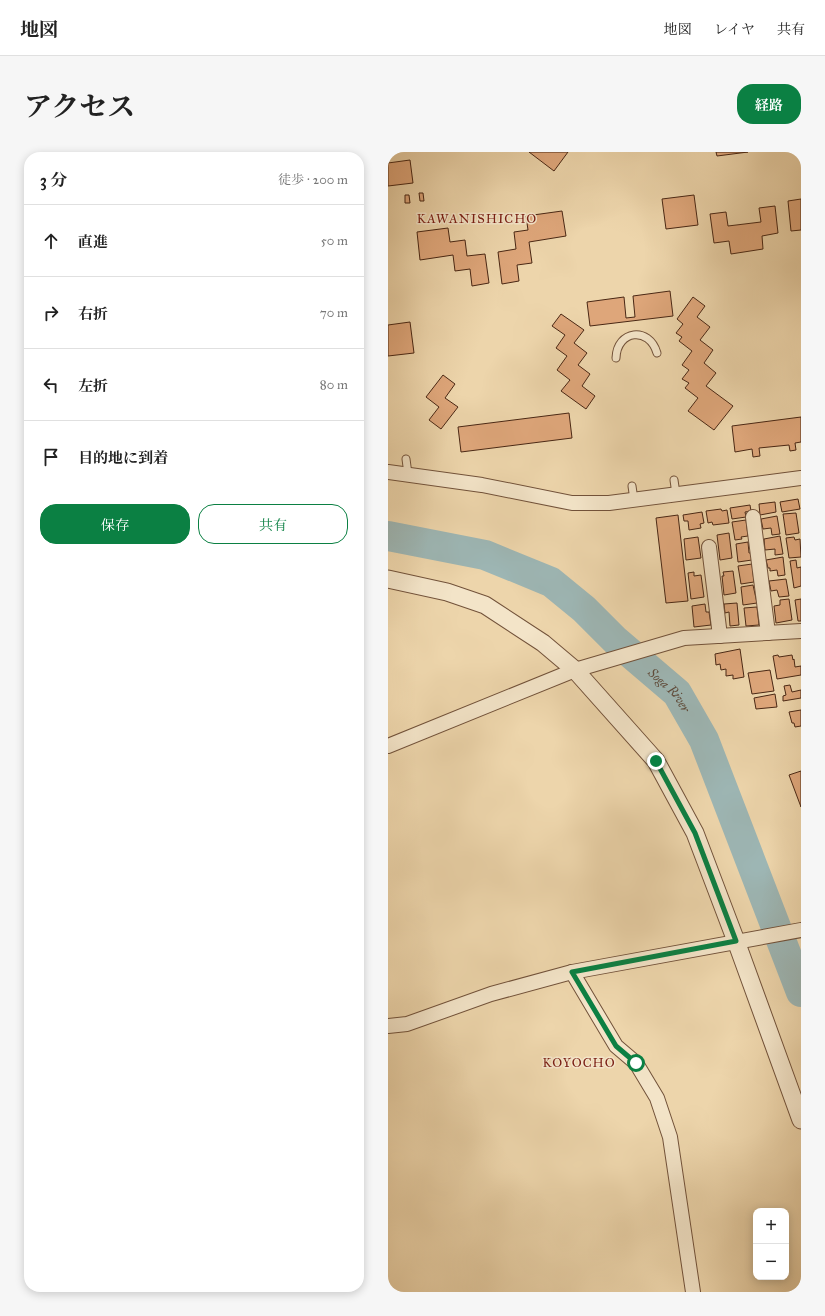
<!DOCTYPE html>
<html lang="ja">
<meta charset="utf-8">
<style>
body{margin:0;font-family:"IM FELL Great Primer","Noto Serif JP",serif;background:#f6f6f6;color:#222}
.controls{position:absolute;right:12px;bottom:12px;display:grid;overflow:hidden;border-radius:8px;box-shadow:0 2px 10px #0003}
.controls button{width:36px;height:36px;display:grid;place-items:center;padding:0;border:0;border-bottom:1px solid #e0e0e0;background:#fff;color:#222;font:20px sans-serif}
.stop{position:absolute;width:12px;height:12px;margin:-9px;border:3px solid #0b8043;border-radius:50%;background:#fff}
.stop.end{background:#0b8043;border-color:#fff;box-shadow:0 1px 4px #0008}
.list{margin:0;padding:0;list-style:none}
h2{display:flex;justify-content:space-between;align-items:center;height:52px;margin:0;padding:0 16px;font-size:17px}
h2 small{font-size:13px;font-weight:400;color:#767676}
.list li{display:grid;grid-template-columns:26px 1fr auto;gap:12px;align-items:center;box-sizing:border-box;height:72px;padding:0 16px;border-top:1px solid #e0e0e0}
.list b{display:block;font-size:15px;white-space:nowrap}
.list em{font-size:13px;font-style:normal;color:#767676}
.actions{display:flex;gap:8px;padding:12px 16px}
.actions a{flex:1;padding:9px 0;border:1px solid #0b8043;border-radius:16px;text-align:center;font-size:14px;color:#0b8043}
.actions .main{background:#0b8043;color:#fff}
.icon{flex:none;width:22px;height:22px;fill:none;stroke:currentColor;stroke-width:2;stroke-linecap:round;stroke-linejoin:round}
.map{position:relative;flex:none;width:413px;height:1140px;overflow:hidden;border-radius:16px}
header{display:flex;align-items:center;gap:24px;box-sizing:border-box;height:56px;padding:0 20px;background:#fff;border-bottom:1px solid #e0e0e0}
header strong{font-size:19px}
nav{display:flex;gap:22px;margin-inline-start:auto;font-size:14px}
.intro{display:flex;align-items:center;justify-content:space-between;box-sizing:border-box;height:96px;padding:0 24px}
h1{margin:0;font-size:28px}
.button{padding:10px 18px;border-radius:16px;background:#0b8043;color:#fff;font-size:14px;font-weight:700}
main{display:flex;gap:24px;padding:0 24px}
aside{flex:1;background:#fff;border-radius:16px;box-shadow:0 2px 10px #0003}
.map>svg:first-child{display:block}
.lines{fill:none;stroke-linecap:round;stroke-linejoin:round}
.river{stroke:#9db6b4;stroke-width:30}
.building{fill:#dea67a;stroke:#492714}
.service-casing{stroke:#72523a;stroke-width:9}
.minor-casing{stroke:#72523a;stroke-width:16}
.tertiary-casing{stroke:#72523a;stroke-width:19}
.service{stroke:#f3e4c8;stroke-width:7}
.minor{stroke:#f3e4c8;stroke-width:14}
.tertiary{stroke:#f3e4c8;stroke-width:17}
.route{stroke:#0b8043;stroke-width:5}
.labels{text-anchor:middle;stroke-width:3;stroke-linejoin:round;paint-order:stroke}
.neighbourhood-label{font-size:13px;letter-spacing:1px;fill:#7a1f14;stroke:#f3e4c8}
.water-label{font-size:13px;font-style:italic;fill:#5e4b3c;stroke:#f3e4c8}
</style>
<header>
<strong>地図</strong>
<nav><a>地図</a><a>レイヤ</a><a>共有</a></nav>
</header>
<div class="intro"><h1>アクセス</h1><a class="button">経路</a></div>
<main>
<aside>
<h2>3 分<small>徒歩 · 200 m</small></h2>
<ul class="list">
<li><svg class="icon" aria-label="ahead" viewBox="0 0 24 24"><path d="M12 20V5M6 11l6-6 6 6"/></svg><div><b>直進</b></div><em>50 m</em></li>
<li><svg class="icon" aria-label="right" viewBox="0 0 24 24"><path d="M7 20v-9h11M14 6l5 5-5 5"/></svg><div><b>右折</b></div><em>70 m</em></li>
<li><svg class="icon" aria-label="left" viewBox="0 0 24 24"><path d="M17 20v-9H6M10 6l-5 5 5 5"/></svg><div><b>左折</b></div><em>80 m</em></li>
<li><svg class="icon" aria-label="arrive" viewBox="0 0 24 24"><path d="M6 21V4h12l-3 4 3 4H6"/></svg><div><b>目的地に到着</b></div></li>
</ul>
<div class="actions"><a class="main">保存</a><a>共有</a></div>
</aside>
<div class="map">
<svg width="413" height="1140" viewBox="0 0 413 1140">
<rect width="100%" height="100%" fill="#edd5ab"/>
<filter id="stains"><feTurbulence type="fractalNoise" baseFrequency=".005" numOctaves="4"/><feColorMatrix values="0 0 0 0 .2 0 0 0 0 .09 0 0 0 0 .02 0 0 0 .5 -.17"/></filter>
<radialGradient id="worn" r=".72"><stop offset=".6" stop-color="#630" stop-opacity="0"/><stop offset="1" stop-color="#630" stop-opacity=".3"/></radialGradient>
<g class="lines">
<!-- river -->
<path class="river" id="s1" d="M0 384 97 403 163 430 196 457 228 489 289 541 316 588 413 840"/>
</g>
<!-- building -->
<g class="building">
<polygon points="141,0 180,0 166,19"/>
<polygon points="328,0 360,0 329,4"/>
<polygon points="22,8 25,31 0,34 0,11"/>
<polygon points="31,41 35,41 36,49 32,49"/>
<polygon points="17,43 21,43 22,51 17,51"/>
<polygon points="306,43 310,73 278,77 274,47"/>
<polygon points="413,47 413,78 403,79 400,49"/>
<polygon points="387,54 390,81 374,84 375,97 343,102 341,89 326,91 322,62 338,60 340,74 373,70 371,56"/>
<polygon points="174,59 178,84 141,90 144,111 129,113 131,129 114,132 110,100 128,97 126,80 140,78 138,64"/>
<polygon points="60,76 62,90 77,88 79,104 97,102 101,131 84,134 82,117 67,119 65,103 32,108 29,80"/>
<polygon points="282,139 285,164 202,174 199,150 236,145 238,166 247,165 245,144"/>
<polygon points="305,145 317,154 309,165 322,175 312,188 325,198 316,211 328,221 318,234 345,254 326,278 300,259 310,246 297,236 301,231 294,227 301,218 294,213 304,199 291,189 294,185 288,181 295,172 289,167"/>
<polygon points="173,162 196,178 186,191 199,201 190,213 202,222 194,234 207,244 198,257 173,239 182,228 169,218 179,204 168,196 177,183 164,174"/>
<polygon points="22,170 26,201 0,204 0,173"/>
<polygon points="55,223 67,232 57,246 70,255 53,277 41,268 51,255 38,245"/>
<polygon points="181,261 184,286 73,300 70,275"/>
<polygon points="413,265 413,290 407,291 408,298 402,299 401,293 371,296 372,304 365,305 364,297 347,300 344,274"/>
<polygon points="410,347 412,357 394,360 392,350"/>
<polygon points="387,350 388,360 372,363 371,352"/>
<polygon points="362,353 363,359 357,360 358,365 344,367 342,356"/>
<polygon points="333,357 334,359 339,358 341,371 325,373 324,370 320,371 318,359"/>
<polygon points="314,360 316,371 312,372 313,376 301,378 300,369 296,369 295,363"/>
<polygon points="408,361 411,381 398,383 395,362"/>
<polygon points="290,363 300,449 278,451 268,366"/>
<polygon points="389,364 392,382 384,383 383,376 375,377 373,367"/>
<polygon points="358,368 360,384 353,385 354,387 347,388 344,370"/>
<polygon points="341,381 344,406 332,408 329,383"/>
<polygon points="392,384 395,402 387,403 387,397 377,398 376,387"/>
<polygon points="310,385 313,406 298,408 296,387"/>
<polygon points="406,385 407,388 412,387 413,405 401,406 398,386"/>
<polygon points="360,390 361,401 363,401 364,408 350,410 348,392"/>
<polygon points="395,405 397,423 390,424 389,418 382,419 382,416 380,416 378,408"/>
<polygon points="408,408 409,416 413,415 413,434 406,436 402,409"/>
<polygon points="364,412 366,430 353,432 350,414"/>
<polygon points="345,419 348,441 336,443 334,424 336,424 335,420"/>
<polygon points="306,420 306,424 313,423 316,445 303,447 300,421"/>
<polygon points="398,427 401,444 391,445 389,438 383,439 381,429"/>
<polygon points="365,433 369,451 355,453 353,435"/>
<polygon points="401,447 404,468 388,471 386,454 392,453 392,448"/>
<polygon points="413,447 413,469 410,469 407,448"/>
<polygon points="349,451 351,473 342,474 341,460 337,461 336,452"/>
<polygon points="317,452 318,460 321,460 323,473 306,475 304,454"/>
<polygon points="369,455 371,473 358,474 356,456"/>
<polygon points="352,497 356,525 345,527 345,523 338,524 338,517 333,518 332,512 328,513 327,502"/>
<polygon points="390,503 391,505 404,503 405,508 406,507 407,515 413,514 413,523 389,527 385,504"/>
<polygon points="382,518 386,539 364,542 360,521"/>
<polygon points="402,533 404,540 413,538 413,546 395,549 395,544 398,543 396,534"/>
<polygon points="387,542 389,555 368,557 366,546"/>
<polygon points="413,558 413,574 407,575 406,571 404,571 401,560"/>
<polygon points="413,619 413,655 401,623"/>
</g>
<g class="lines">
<defs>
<g id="service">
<path d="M228 206C229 178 261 174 269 201"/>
<polyline points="18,307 20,322"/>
<polyline points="286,328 288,342"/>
<polyline points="244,334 246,348"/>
</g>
<g id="minor">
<polyline points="0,320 94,333 184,351 221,351 413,326"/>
<polyline points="365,365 380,481"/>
<polyline points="321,395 332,484"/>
<polyline points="0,594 187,518 296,486 413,479"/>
<polyline points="184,820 228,894 248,911 269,946 282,985 305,1140"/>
<polyline points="0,874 19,872 103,842 184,820 413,778"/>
</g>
<polyline id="tertiary" points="0,427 59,440 97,453 155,491 187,518 268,609 307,681 348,789 413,968"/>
</defs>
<!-- service casing -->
<use href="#service" class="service-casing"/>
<!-- minor casing -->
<use href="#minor" class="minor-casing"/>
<!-- tertiary casing -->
<use href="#tertiary" class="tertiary-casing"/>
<!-- service -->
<use href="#service" class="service"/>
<!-- minor -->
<use href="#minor" class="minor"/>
<!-- tertiary -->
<use href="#tertiary" class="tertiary"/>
</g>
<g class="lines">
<!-- route -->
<polyline class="route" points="248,911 228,894 184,820 348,789 307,681 268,609"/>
</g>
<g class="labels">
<!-- neighbourhood labels -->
<g class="neighbourhood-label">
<text x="89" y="71">KAWANISHICHO</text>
<text x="191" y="915">KOYOCHO</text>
</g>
<!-- water labels -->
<g class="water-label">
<text dy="5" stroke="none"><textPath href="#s1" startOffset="331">Soga River</textPath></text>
</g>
</g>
<rect width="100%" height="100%" filter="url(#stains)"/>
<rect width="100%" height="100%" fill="url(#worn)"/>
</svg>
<div class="controls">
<button>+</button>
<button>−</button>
</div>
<div class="stop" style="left:248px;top:911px"></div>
<div class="stop end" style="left:268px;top:609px"></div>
</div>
</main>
